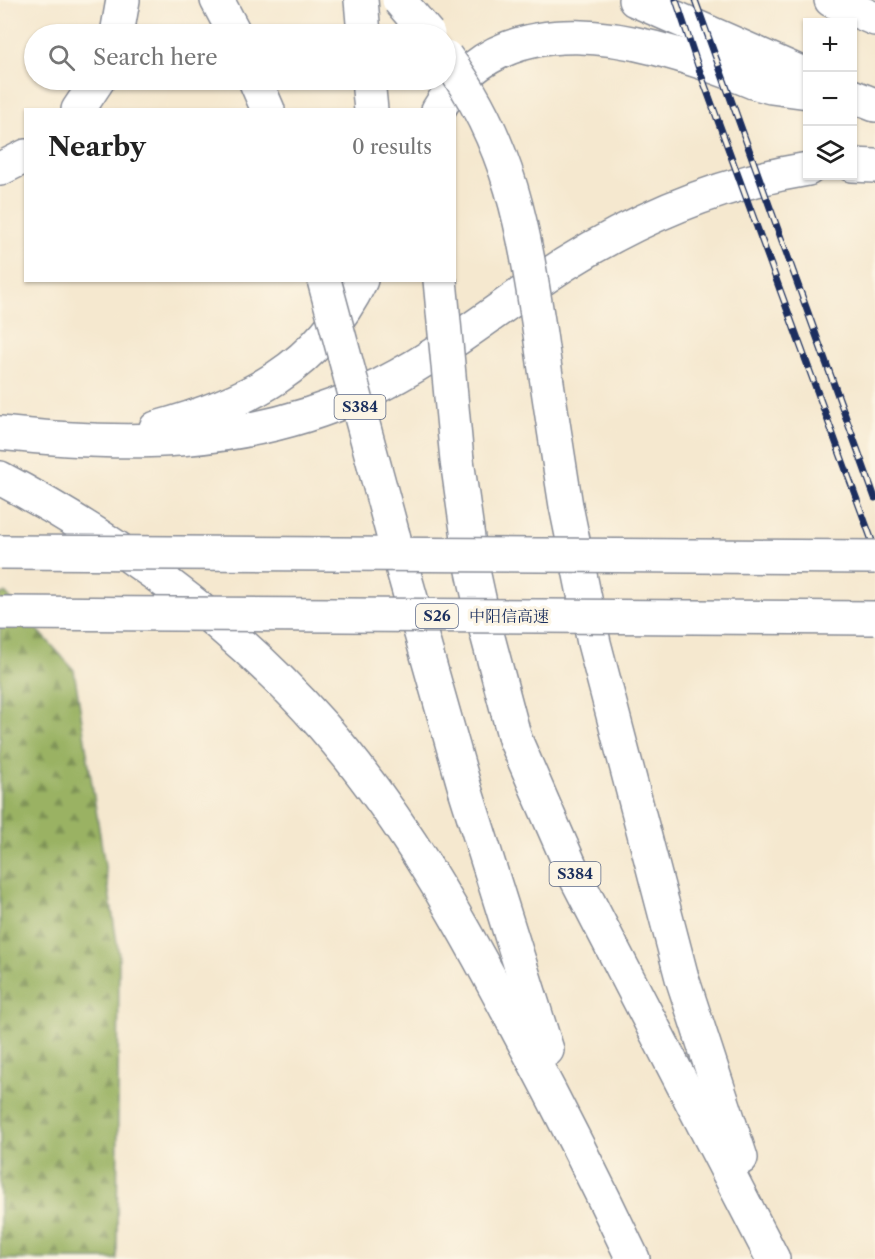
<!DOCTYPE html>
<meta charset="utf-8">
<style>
body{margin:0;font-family:"Libre Caslon Text","Noto Serif SC",serif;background:#f6f6f6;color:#222}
.controls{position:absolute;right:18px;top:18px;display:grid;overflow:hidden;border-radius:0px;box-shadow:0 2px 4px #0004}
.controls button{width:54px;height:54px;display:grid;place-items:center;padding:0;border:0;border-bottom:2px solid #e0e0e0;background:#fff;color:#222;font:30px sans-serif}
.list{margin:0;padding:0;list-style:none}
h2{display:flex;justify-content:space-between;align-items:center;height:78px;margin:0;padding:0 24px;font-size:26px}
h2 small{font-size:20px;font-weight:400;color:#767676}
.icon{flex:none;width:33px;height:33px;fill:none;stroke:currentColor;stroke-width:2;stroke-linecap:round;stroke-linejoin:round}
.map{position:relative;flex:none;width:875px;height:1259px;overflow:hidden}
.search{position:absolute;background:#fff;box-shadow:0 2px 4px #0004;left:24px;top:24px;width:432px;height:66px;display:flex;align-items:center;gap:15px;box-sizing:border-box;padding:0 21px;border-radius:33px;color:#767676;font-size:22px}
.panel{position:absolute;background:#fff;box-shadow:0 2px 4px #0004;left:24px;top:108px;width:432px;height:174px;border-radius:0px}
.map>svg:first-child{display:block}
.forest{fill:url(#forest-firs);stroke:#5a7060;stroke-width:1.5}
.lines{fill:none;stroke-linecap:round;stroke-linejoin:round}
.highway-casing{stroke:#888c96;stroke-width:36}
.highway{stroke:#fff;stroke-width:33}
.rail-casing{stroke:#1b2f5e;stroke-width:7}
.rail{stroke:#fcf5e5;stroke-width:4.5;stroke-dasharray:14;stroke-linecap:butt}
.highway-bridge-casing{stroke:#888c96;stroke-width:36;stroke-linecap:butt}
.highway-bridge{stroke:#fff;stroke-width:33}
.labels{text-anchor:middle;stroke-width:6;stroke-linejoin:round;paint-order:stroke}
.shield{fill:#fcf5e5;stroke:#5e6a86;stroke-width:1.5}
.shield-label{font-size:15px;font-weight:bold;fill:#1b2f5e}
.street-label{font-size:16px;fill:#1b2f5e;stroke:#fcf5e5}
</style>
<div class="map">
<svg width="875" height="1259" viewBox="0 0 875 1259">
<defs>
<pattern id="forest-firs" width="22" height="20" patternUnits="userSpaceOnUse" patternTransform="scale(1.5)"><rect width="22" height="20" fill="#9ab263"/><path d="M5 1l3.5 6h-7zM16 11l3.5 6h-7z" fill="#7d9155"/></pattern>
</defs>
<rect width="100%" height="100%" fill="#fcf5e5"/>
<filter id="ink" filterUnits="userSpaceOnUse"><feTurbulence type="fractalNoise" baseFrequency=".0167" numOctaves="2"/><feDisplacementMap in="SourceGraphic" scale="12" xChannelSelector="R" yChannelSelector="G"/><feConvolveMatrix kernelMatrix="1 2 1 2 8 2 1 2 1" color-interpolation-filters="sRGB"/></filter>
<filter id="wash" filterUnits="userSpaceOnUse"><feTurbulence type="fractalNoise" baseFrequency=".008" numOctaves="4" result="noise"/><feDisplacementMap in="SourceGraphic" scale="24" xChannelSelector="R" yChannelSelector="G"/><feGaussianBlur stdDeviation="1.35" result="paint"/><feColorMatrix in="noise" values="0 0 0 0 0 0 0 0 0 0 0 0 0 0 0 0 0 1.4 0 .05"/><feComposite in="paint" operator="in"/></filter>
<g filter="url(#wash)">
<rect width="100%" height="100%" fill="#f5e8cf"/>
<!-- forest -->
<polygon class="forest" points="5,593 74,670 119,955 117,1259 0,1259 0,594"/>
</g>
<g filter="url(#ink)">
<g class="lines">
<defs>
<g id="highway">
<polyline points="217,0 235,34"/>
<polyline points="361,0 364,34"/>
<polyline points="635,0 808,76"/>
<polyline points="831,0 875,19"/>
<polyline points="117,34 123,0"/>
<polyline points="255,80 268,110"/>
<polyline points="368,80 371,110"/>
<polyline points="852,96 875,105"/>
<polyline points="78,110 98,80"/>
<path d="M438 110C502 0 639 34 753 82L771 87 808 92"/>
<polyline points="852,165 875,166"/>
<polyline points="0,169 26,156"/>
<path d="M156 428C247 403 318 368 361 280"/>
<path d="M0 433C127 447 245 447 364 393 437 360 498 307 565 264 640 217 721 183 808 169"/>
<polyline points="457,460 472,566 486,630 515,739 573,872 773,1259"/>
<path d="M0 478C121 542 231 622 322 725 403 817 463 925 519 1033 559 1108 597 1183 633 1259"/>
<polyline points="566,506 594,643 682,978 741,1158"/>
<polyline points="393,535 465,789 547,1050"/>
</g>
</defs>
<!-- highway casing -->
<use href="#highway" class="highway-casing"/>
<!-- highway -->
<use href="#highway" class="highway"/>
<defs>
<g id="rail">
<polyline points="676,0 699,69 875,549"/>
<polyline points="695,0 875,498"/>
</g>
</defs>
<!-- rail casing -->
<use href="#rail" class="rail-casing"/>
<!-- rail -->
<use href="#rail" class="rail"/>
<defs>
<g id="highway-bridge">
<polyline points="399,0 428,34"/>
<path d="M446 57C511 144 524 230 540 334 548 392 557 449 566 506"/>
<polyline points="324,280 393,535"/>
<polyline points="440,280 457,460"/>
<polyline points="0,552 875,557"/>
<polyline points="0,613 875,618"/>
</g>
</defs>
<!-- highway-bridge casing -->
<use href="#highway-bridge" class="highway-bridge-casing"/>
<!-- highway-bridge -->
<use href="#highway-bridge" class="highway-bridge"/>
</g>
</g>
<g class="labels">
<!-- shield labels -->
<g class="shield">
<rect x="334.5" y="395" width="51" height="24" rx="4.5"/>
<rect x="416" y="604" width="42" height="24" rx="4.5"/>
<rect x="549.5" y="862" width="51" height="24" rx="4.5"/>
</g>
<g class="shield-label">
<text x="360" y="412">S384</text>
<text x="437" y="621">S26</text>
<text x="575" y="879">S384</text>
</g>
<!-- street labels -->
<g class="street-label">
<text x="509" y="622">中阳信高速</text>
</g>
</g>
</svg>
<div class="controls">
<button>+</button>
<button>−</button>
<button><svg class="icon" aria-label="layers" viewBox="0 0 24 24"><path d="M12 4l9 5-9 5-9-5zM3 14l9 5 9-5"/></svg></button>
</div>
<div class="search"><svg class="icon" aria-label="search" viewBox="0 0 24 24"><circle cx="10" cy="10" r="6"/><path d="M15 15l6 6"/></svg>Search here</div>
<section class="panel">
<h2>Nearby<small>0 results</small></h2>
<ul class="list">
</ul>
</section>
</div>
